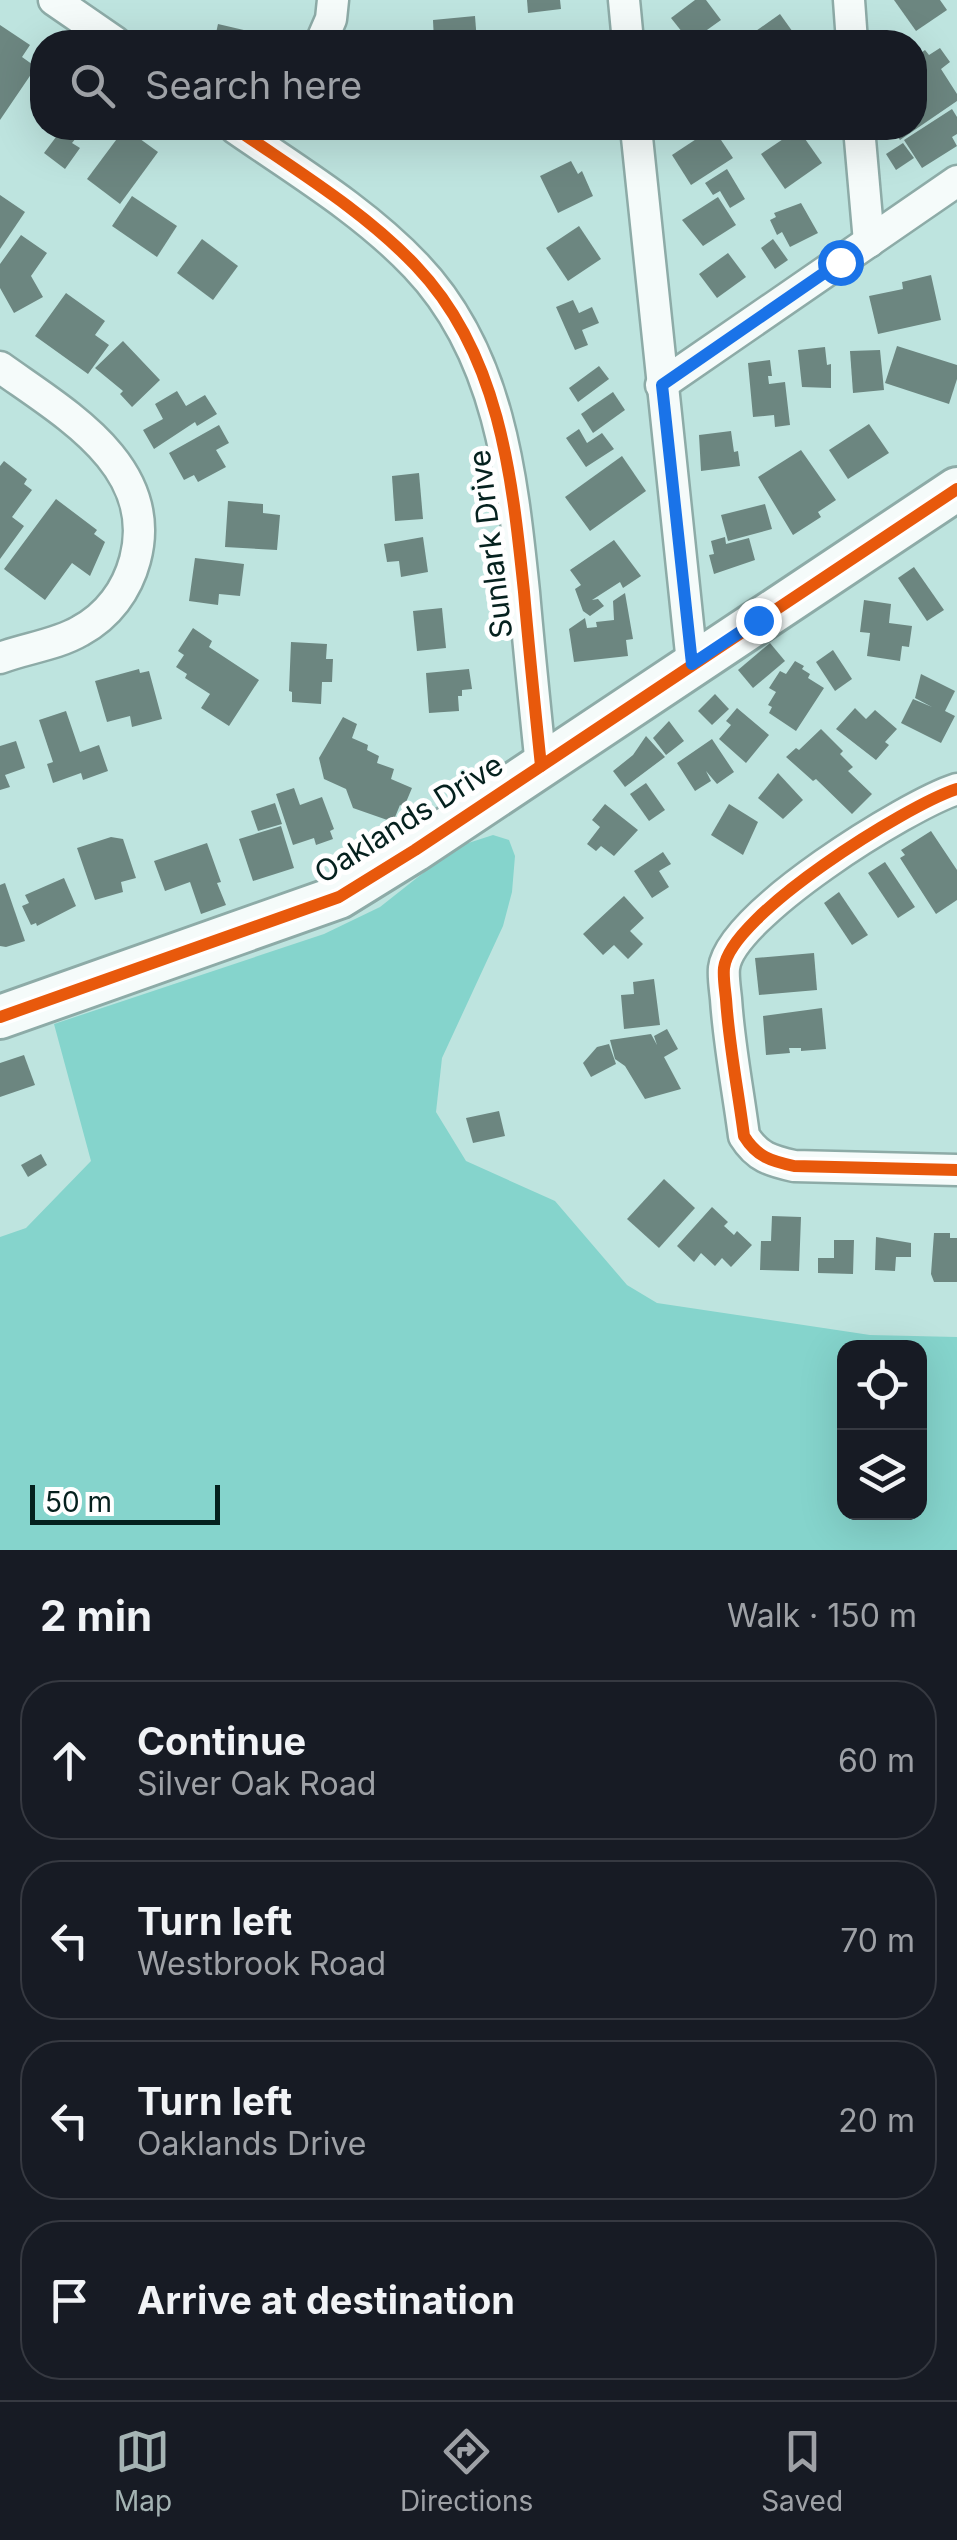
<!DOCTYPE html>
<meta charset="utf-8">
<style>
body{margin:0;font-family:Inter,sans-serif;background:#242831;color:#f1f3f6}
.controls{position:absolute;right:30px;bottom:30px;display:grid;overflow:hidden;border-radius:20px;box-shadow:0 10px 40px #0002}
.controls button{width:90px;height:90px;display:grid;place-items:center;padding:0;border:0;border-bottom:2px solid #363941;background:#171b24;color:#f1f3f6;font:50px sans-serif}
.scale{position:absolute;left:30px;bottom:25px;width:190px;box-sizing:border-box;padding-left:10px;border:5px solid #05211e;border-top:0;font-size:28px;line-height:35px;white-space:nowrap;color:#05211e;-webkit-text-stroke:8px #fff;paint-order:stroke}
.stop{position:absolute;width:30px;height:30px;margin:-22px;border:8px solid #1a73e8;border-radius:50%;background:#fff}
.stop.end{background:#1a73e8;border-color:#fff;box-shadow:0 2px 10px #0008}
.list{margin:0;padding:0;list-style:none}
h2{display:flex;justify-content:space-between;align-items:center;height:130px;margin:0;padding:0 40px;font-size:42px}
h2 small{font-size:32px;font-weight:400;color:#9ea1a6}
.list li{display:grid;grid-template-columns:65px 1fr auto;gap:30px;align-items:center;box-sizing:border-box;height:160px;margin:0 20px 20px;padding:0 20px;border:2px solid #363941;border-radius:40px}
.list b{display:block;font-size:38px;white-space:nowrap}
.list p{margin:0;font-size:32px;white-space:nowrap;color:#9ea1a6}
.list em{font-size:32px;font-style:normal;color:#9ea1a6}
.icon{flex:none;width:55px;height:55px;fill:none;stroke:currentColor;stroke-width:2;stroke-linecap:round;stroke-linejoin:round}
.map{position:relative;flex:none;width:957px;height:1550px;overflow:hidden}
.search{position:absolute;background:#171b24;box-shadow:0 10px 40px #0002;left:30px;right:30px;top:30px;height:110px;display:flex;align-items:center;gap:25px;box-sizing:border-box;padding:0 35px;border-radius:40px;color:#9ea1a6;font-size:38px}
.sheet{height:850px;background:#171b24}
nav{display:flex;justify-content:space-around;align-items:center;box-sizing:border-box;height:140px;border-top:2px solid #363941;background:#171b24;font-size:28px;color:#9ea1a6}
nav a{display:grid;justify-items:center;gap:5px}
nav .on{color:#a4b3b3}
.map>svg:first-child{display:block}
.green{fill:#85d4cc;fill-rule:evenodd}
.building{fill:#6c8680}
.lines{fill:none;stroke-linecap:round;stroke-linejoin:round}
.street-casing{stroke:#8daba7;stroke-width:35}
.secondary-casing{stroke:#8daba7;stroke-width:48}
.street{stroke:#f5fbfa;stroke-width:30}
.secondary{stroke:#f5fbfa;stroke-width:42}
.cycleway-casing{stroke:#fff;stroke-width:19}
.cycleway{stroke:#e8590c;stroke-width:12}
.route{stroke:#1a73e8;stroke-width:12}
.labels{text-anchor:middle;stroke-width:10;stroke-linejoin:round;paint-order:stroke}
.street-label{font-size:30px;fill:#05211e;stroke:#fff}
</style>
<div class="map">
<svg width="957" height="1550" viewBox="0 0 957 1550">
<rect width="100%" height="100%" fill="#bee4df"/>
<!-- green -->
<path class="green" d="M493 835 509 840 515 856 512 892 503 926 442 1058 436 1112 466 1161 555 1201 627 1285 657 1303 870 1335 957 1337V1550H0V1237L26 1228 91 1161 54 1024 324 934 380 907 456 847ZM844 1348H920V1512H844Z"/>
<!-- building -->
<g class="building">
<polygon points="527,0 560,0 561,9 528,13"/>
<polygon points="695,0 706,0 721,20 690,42 671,18"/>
<polygon points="894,0 940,0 947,10 916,31"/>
<polygon points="780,14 800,42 759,42 753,33"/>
<polygon points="475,16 477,42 434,42 433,20"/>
<polygon points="218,24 248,31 245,42 214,42"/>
<polygon points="0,25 30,45 22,57 36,67 0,120"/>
<polygon points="940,48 950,62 941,69 957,94 957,101 900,140 891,128 914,128 914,58 925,50 929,55"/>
<polygon points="952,109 957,117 957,134 952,137 957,146 922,168 904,140"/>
<polygon points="44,128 84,128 72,143 80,148 65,169 44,153 56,137"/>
<polygon points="125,128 158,152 120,204 87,179"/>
<polygon points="543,128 577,128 578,133 545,139"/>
<polygon points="713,128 733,158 691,185 672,155"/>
<polygon points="798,129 822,163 785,189 761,154"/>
<polygon points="903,143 914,158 896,170 886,154"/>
<polygon points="571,161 578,174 582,171 593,196 558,213 540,176"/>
<polygon points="727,169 745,199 730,208 720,191 713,195 705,183"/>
<polygon points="0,195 25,212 0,249"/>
<polygon points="132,196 177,226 157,257 112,226"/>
<polygon points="718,197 736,225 703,246 682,220"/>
<polygon points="801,203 818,233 790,247 782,232 777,235 770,220 776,217 774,213"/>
<polygon points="579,226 601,259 568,281 546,248"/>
<polygon points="21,235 47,253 31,276 43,297 14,313 0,288 0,264"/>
<polygon points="202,239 238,266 213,300 177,273"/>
<polygon points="773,239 788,260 775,269 761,248"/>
<polygon points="728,253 746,277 717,298 699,274"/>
<polygon points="931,275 941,320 878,334 869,296 903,289 902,282"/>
<polygon points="66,293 105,321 95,335 109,345 88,374 35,336"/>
<polygon points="573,300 579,313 592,307 599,323 582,330 588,345 575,350 556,307"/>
<polygon points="123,341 160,380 132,407 120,394 123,391 95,368"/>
<polygon points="897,346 957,365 957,379 949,404 885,383"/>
<polygon points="825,347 827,365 831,364 831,388 802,387 798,350"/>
<polygon points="880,350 884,390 853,393 850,351"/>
<polygon points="770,360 772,376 768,376 769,384 785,382 790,425 775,427 774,415 753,417 748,363"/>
<polygon points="599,366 609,379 578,402 569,388"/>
<polygon points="177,391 186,406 205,395 217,414 197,426 195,422 154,449 143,430 163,419 155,404"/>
<polygon points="613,392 625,410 593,433 581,414"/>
<polygon points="869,424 889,453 848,479 829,450"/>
<polygon points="219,425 229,443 216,450 226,467 198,482 194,475 184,480 169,453"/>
<polygon points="579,429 587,443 602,433 614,449 586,467 566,438"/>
<polygon points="731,431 734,452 738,451 740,466 701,471 699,435"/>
<polygon points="801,450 836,500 818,512 821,517 793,535 758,477"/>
<polygon points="622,456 646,491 590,531 565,497"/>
<polygon points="4,461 27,479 24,484 32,490 12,517 24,526 0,559 0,466"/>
<polygon points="419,473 423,519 395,521 392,476"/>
<polygon points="56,499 97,530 94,534 105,542 90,576 72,563 45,600 4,569"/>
<polygon points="228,501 263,504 263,513 280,515 277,550 225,547"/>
<polygon points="765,504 772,529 728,541 721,515"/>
<polygon points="423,537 428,572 401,577 399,561 387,562 384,544"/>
<polygon points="725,537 726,544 749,538 755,560 714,574 709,555 714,554 711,541"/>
<polygon points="614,540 641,576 623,588 620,582 592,600 598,599 604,606 590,616 583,611 575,589 581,585 570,570"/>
<polygon points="195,558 244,564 240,596 219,594 218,605 189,601"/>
<polygon points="914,567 944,610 927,621 898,578"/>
<polygon points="625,593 633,639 626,640 628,656 574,662 569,629 585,618 587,628 597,627 596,622 614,620 613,601"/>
<polygon points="864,600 891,604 889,623 912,626 909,647 902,646 900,661 867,656 870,633 860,632"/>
<polygon points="442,608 446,648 417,651 413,611"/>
<polygon points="193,628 212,641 209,647 259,680 229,726 201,708 210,694 185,678 187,674 176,667 184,655 178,651"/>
<polygon points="291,642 327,644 326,659 333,659 332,682 322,682 321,704 292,702 292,692 289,691"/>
<polygon points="770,643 785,661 753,688 738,670"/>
<polygon points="833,650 852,679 835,691 816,662"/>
<polygon points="795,661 804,666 802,669 810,674 808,678 824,688 796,731 769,713 772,707 768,705 776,692 769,688 780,671 786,674"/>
<polygon points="139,669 140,673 149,671 162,719 132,727 130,716 107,722 95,681"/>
<polygon points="469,669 472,689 462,690 462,696 458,696 459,711 429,713 426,673"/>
<polygon points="921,674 955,691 945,711 955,716 941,743 901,723 913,699 932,707 915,698"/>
<polygon points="715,694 729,709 712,725 698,711"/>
<polygon points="737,708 769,735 746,763 719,739 731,725 726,721"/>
<polygon points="855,708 866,719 875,710 897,729 885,742 889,745 876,760 836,729"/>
<polygon points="66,711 80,752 99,745 108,771 83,780 81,773 53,783 47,764 53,762 39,720"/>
<polygon points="343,717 357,724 352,738 368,745 367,750 379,756 377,763 394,769 391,779 412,788 404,807 400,805 393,822 353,808 346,789 324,779 319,758"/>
<polygon points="669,721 684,741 666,755 653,738"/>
<polygon points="821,729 843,751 840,754 853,767 848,771 872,794 852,814 816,779 813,781 786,757 796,748 799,750"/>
<polygon points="646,736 665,757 625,787 613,771 633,755"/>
<polygon points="712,739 734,772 717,784 706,771 711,781 695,791 677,763"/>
<polygon points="16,741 25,768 5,775 10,787 0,790 0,746"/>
<polygon points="778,773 803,800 783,819 758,798"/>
<polygon points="646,783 665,810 649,821 630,794"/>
<polygon points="294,788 300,805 322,797 334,829 330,831 333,839 316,845 314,838 293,845 276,794"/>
<polygon points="275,803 282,824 258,831 251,811"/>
<polygon points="605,804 638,830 614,856 601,846 596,851 587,844 600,827 592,820"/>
<polygon points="729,804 758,822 743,855 711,835"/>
<polygon points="281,826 294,868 253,881 239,839"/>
<polygon points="931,831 957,870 957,900 936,914 900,858 905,855 901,850"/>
<polygon points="111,837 123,839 136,878 121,882 123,892 95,900 77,848"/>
<polygon points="207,843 221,882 217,883 226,905 201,914 190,882 165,891 154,861"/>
<polygon points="663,852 671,864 659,871 669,887 652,898 634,871"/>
<polygon points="885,862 915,907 898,918 868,873"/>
<polygon points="64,878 76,906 37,926 36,923 31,925 22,906 29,903 25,895"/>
<polygon points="5,883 25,941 6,947 0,946 0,885"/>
<polygon points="839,892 868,935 852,945 824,903"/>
<polygon points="624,896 644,918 630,931 643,944 628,959 614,945 603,955 583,934"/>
<polygon points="814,953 817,990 759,995 755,958"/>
<polygon points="654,979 660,1025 624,1029 621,995 634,994 633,982"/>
<polygon points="822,1008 826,1049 801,1051 801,1048 789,1048 790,1053 766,1055 763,1016"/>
<polygon points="667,1029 678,1049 664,1057 681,1089 645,1099 625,1066 615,1059 610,1040 651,1034 657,1045 654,1036"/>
<polygon points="609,1044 616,1064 591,1077 583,1063 597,1047"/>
<polygon points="24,1055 35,1085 0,1097 0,1063"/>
<polygon points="499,1111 505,1136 473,1143 466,1118"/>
<polygon points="41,1154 47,1165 28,1177 21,1165"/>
<polygon points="664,1179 695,1208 659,1248 627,1219"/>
<polygon points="712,1207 728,1222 724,1226 734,1235 737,1231 752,1245 731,1267 722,1258 715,1266 701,1253 694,1262 677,1246"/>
<polygon points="772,1216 801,1217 799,1271 760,1270 761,1241 771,1241"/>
<polygon points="934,1233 950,1233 950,1238 957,1238 957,1282 934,1282 931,1274"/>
<polygon points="876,1237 911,1243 911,1257 896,1257 895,1271 875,1270"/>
<polygon points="834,1240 854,1240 853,1274 818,1273 818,1258 834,1258"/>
</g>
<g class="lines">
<defs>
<g id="street">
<polyline points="54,0 115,42"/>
<polyline points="624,0 628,42"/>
<polyline points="849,0 852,42"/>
<polyline points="321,42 331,19 333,0"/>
<path d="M235 128C297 171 364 211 416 266 500 354 512 477 524 592 529 650 535 708 541 766"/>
<polyline points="636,128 692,663"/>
<polyline points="859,128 869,242"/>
<path d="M0 367C64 413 160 466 135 560 127 590 108 616 80 631 56 645 26 648 0 658"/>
<polyline points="661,385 957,181"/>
<path d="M957 789C907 805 730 915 724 968 723 977 725 989 726 999 729 1045 738 1090 744 1136 757 1157 771 1161 794 1166L957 1170"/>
</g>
<polyline id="secondary" points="0,1017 339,897 415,850 957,489"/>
</defs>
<!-- street casing -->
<use href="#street" class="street-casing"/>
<!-- secondary casing -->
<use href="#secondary" class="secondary-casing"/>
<!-- street -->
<use href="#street" class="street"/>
<!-- secondary -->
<use href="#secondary" class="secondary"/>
<defs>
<g id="cycleway">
<path d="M235 128C297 171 364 211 416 266 500 354 512 477 524 592 529 650 535 708 541 766"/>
<path d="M957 789C907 805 730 915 724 968 723 977 725 989 726 999 729 1045 738 1090 744 1136 757 1157 771 1161 794 1166L957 1170"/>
<polyline points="0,1017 339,897 415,850 957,489"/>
</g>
</defs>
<!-- cycleway casing -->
<use href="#cycleway" class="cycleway-casing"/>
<!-- cycleway -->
<use href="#cycleway" class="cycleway"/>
</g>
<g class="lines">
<!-- route -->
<polyline class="route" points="758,620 692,664 662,385 840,262"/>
</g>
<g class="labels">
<!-- street labels -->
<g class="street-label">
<text transform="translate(491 544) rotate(-97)" y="10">Sunlark Drive</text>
<text transform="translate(409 819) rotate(-32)" y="10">Oaklands Drive</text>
</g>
</g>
</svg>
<div class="controls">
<button><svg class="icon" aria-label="locate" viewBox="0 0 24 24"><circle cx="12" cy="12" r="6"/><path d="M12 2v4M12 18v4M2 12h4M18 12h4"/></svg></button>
<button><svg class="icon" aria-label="layers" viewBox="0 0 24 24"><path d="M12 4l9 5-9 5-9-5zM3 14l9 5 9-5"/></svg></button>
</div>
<div class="scale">50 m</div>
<div class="stop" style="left:840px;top:262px"></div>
<div class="stop end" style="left:758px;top:620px"></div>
<div class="search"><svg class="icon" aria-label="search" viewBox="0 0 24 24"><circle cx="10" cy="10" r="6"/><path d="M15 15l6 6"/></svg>Search here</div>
</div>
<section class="sheet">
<h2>2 min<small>Walk · 150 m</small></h2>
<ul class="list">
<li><svg class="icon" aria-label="ahead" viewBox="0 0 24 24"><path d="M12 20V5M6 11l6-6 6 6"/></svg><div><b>Continue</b><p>Silver Oak Road</p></div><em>60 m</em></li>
<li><svg class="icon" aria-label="left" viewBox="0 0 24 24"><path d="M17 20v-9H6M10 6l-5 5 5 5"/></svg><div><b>Turn left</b><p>Westbrook Road</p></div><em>70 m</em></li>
<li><svg class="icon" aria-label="left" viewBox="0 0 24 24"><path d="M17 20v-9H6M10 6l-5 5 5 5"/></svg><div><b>Turn left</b><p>Oaklands Drive</p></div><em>20 m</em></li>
<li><svg class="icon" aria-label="arrive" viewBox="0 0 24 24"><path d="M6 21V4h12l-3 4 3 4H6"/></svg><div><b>Arrive at destination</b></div></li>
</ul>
</section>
<nav>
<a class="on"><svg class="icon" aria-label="map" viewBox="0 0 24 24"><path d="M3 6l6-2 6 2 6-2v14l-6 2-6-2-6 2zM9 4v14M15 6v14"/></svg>Map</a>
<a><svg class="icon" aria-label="directions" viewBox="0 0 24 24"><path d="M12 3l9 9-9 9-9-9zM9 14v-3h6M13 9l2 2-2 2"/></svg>Directions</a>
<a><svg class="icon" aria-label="saved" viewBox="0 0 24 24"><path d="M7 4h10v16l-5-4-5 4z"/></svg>Saved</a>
</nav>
